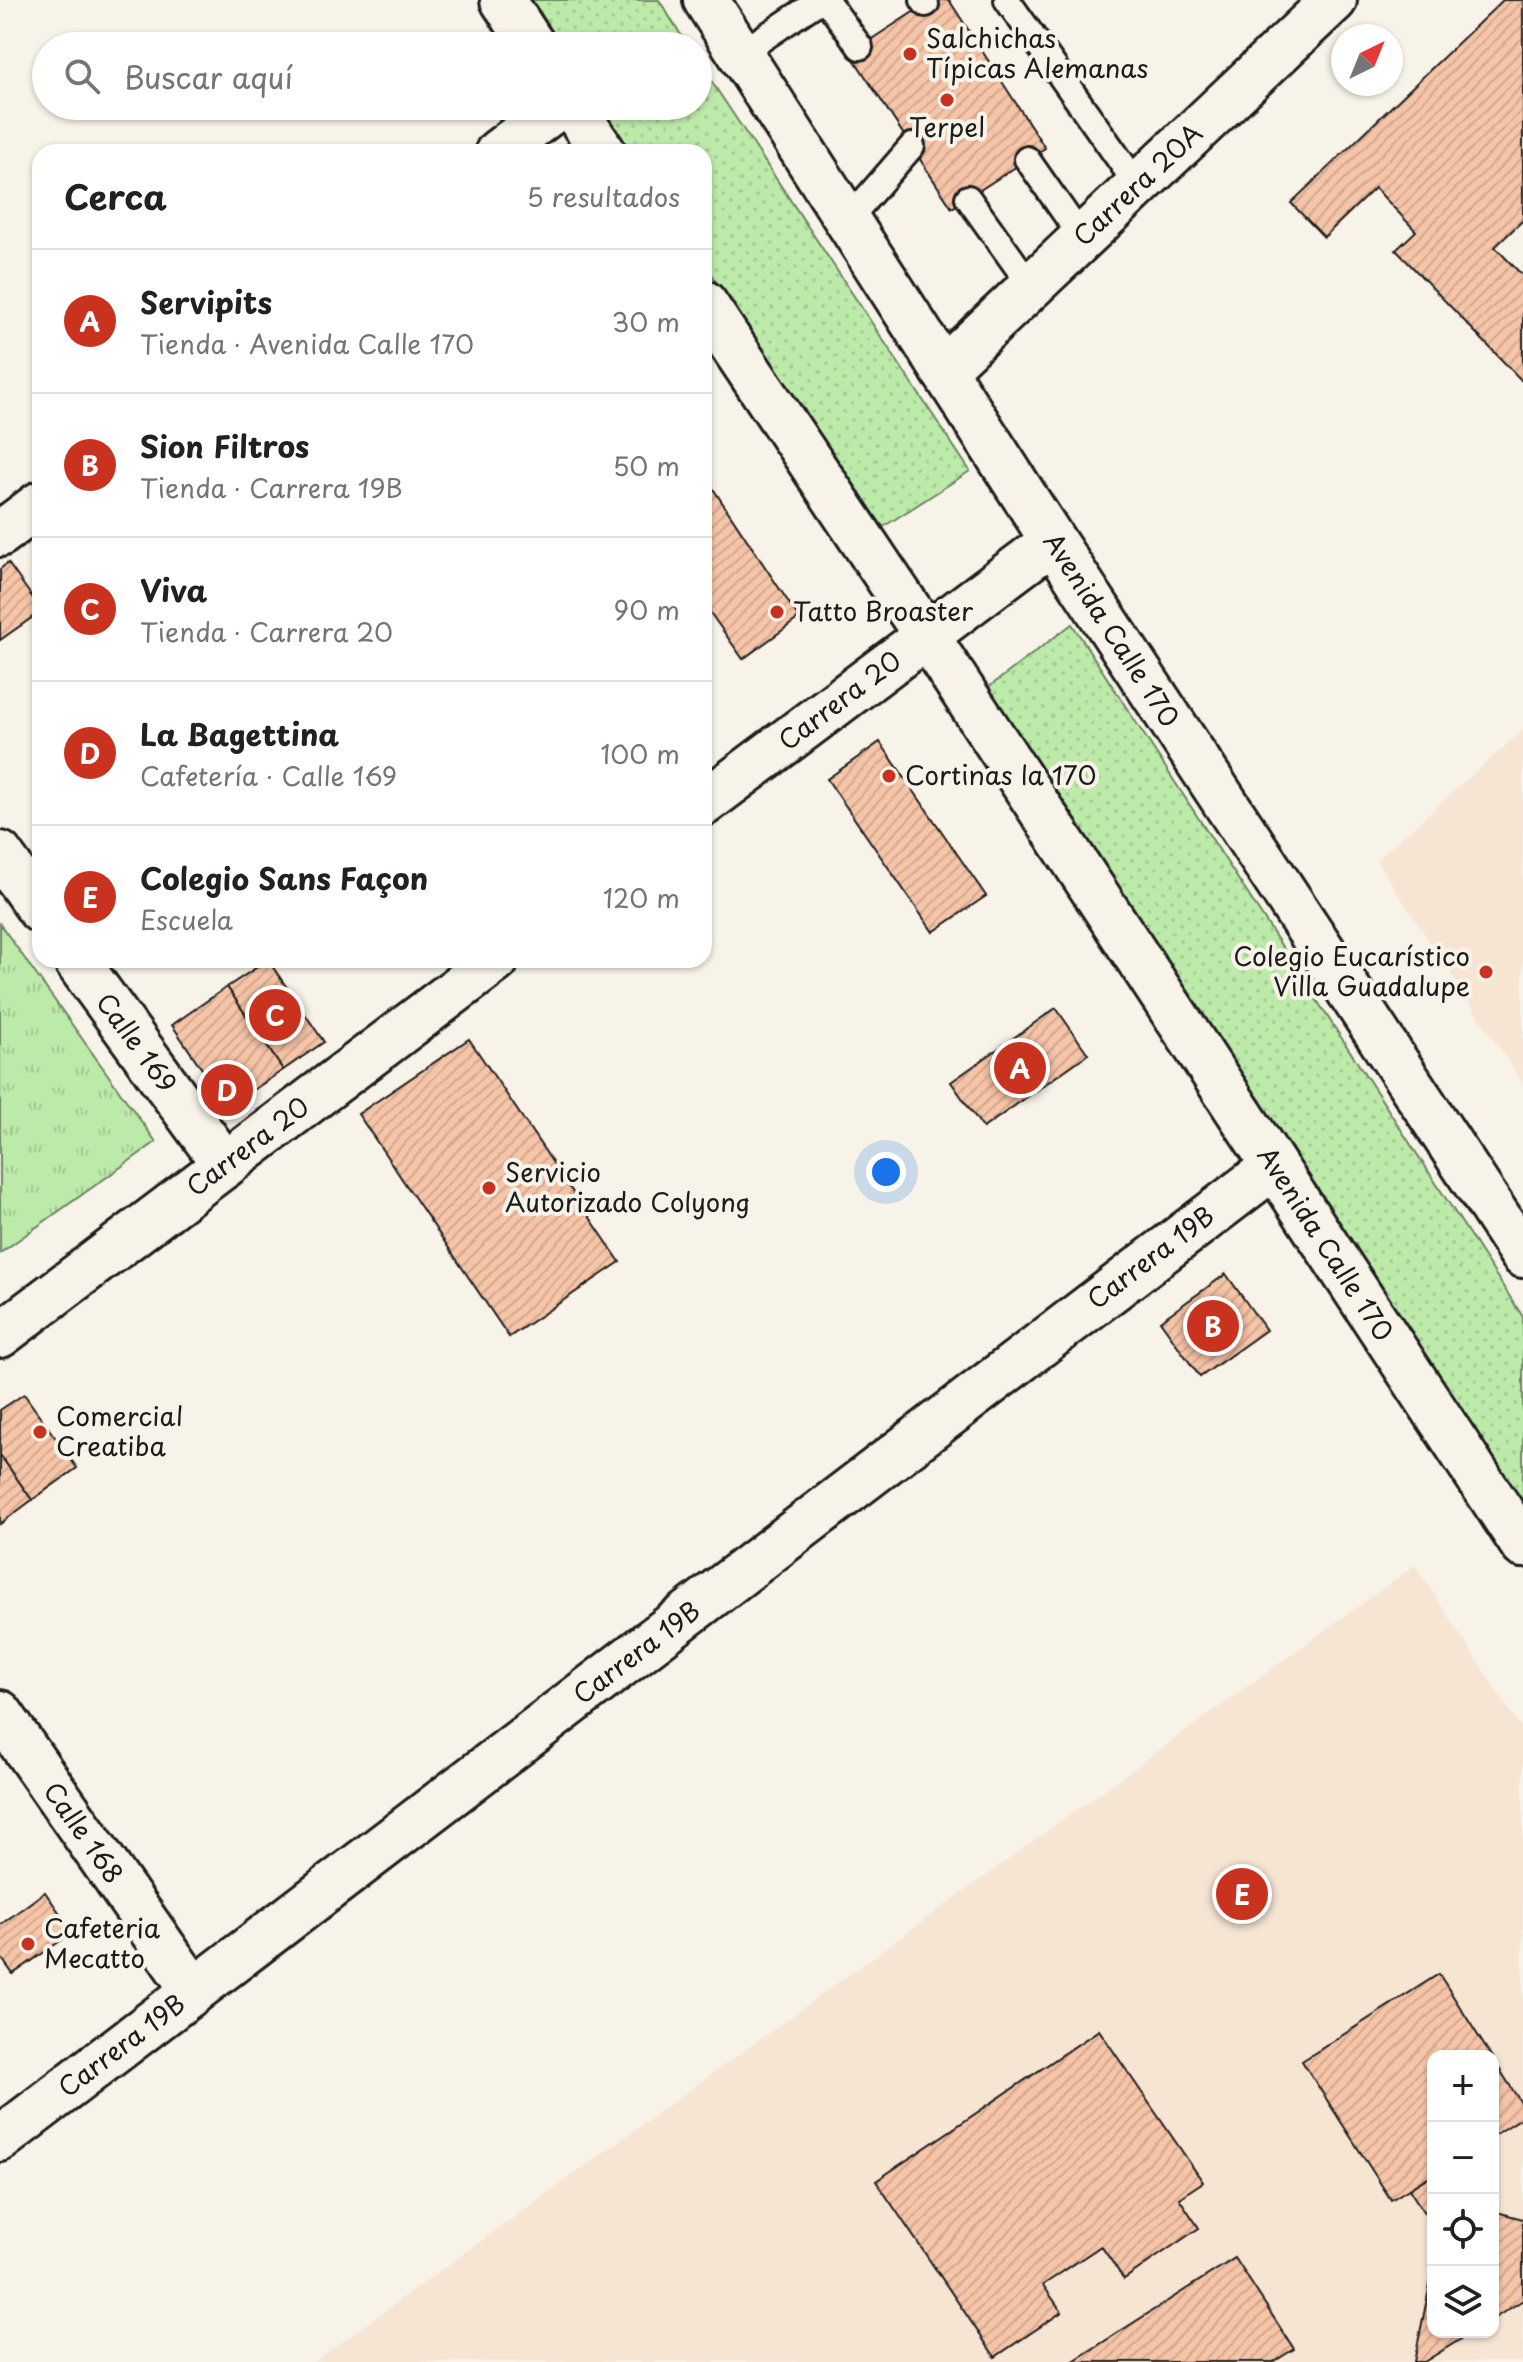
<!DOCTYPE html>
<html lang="es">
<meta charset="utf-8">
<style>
body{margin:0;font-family:"Playpen Sans",sans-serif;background:#f2f2f2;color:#202124}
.controls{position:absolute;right:24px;bottom:24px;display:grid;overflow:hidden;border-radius:16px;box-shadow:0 2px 6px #0004}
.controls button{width:72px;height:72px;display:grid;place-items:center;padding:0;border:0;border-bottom:2px solid #e0e0e0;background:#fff;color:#202124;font:40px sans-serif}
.compass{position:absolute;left:1331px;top:24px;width:72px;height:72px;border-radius:50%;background:#fff;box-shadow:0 2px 6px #0004;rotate:43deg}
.you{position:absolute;left:886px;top:1172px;width:28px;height:28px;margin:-20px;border:6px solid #fff;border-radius:50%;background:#1a73e8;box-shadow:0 0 0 12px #1a73e833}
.badge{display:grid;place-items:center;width:52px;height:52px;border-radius:50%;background:#c8321e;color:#fff;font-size:26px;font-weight:700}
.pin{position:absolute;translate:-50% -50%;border:4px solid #fff;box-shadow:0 2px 8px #0006}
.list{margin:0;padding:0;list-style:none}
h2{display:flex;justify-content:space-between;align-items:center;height:104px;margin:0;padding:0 32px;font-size:34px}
h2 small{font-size:26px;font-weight:400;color:#757577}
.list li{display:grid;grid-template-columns:52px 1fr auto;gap:24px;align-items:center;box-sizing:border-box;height:144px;padding:0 32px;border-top:2px solid #e0e0e0}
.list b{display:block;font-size:30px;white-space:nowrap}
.list p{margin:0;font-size:26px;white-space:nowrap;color:#757577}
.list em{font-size:26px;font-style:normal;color:#757577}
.icon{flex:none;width:44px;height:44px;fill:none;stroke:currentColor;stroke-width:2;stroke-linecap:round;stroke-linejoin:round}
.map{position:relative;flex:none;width:1523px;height:2362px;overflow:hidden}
.search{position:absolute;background:#fff;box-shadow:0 2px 6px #0004;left:32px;top:32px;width:680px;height:88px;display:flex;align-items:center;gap:20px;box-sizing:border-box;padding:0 28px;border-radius:44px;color:#757577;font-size:30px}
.panel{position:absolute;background:#fff;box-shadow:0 2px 6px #0004;left:32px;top:144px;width:680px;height:824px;border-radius:24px}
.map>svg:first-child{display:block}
.built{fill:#f7e5d4;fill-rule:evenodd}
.grass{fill:url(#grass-dots);stroke:#6c8362;stroke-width:2}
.park{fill:url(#park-tufts);stroke:#6c8362;stroke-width:2}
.building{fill:url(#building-hatch);stroke:#1c1c1c;stroke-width:2}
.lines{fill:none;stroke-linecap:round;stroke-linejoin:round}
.lane-casing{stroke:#1c1c1c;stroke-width:30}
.street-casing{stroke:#1c1c1c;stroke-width:50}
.secondary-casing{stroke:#1c1c1c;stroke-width:50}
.primary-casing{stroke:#1c1c1c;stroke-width:50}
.lane{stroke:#f7f3e8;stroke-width:24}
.street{stroke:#f7f3e8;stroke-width:44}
.secondary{stroke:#f7f3e8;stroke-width:44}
.primary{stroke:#f7f3e8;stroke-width:44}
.poi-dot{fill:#c8321e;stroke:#f7f3e8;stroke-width:3}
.labels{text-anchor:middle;stroke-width:8;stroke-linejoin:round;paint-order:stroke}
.poi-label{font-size:26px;fill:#1c1c1c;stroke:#f7f3e8;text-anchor:start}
.street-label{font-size:26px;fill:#1c1c1c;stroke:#f7f3e8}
</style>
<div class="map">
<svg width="1523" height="2362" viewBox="0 0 1523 2362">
<defs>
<pattern id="grass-dots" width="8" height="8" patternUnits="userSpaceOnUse" patternTransform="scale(2)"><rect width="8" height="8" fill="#bceaa9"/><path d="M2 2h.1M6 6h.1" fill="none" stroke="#a1c891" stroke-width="1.8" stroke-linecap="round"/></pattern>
<pattern id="park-tufts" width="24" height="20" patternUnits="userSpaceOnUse" patternTransform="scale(2)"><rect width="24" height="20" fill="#bceaa9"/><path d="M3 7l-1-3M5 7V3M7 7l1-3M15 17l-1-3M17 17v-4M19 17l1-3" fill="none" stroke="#a1c891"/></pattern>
<pattern id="building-hatch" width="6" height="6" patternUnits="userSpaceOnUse" patternTransform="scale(2)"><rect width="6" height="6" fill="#f6c4a7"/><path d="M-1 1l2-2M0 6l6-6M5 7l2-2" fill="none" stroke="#d2a88f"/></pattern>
</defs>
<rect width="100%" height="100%" fill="#f7f3e8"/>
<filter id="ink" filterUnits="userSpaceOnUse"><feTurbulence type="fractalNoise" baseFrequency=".0125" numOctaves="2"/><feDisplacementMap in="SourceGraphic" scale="16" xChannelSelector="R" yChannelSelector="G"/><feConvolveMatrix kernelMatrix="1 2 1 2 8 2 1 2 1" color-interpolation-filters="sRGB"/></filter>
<g filter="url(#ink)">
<!-- built -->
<g class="built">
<polygon points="1523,730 1523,1084 1376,860"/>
<path d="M1415 1565 1523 1731V2362H314ZM1433 2056H1493V2332H1433Z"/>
</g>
<!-- grass -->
<g class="grass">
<polygon points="532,0 659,0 688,46 562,46"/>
<polygon points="698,61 970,471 883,527 704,264 704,152 631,152 601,106 698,106"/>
<polygon points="1072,624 1523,1317 1523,1509 985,690"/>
</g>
<!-- park -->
<polygon class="park" points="0,924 156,1142 0,1253"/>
<!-- building -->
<g class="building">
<polygon points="932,0 949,0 1045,148 952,208 850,53"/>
<polygon points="1503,0 1523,0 1523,220 1495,247 1523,276 1523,382 1396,250 1416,231 1375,188 1324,237 1291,203"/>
<polygon points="704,475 799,618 743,659 704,604"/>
<polygon points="8,563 40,608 40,612 0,640 0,569"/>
<polygon points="880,742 986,896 933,932 827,779"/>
<polygon points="268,960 324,1042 283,1070 227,987"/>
<polygon points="227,987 283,1070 228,1107 172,1025"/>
<polygon points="1056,1008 1088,1054 983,1128 951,1082"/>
<polygon points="469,1039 620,1262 509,1337 358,1114"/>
<polygon points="1226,1274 1266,1330 1200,1377 1160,1321"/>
<polygon points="24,1394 77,1468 32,1500 0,1455 0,1410"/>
<polygon points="0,1455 32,1500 0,1524"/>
<polygon points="45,1892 73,1932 13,1974 0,1956 0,1925"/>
<polygon points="1439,1974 1491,2056 1433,2056 1433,2174 1391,2200 1302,2061"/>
<polygon points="1099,2030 1203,2182 1179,2198 1199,2228 1124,2279 1101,2246 1043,2285 1062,2312 995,2357 876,2181"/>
<polygon points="1493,2059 1523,2106 1523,2117 1493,2136"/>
<polygon points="1433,2174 1433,2227 1409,2189"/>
<polygon points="1493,2211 1523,2219 1523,2300 1493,2319"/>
<polygon points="1235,2258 1294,2349 1273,2362 1072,2362"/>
<polygon points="1433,2270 1433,2332 1472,2332 1424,2362 1414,2362"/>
</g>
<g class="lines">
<defs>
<g id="lane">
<polyline points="826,0 860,47"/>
<polyline points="923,0 926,4"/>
<polyline points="1007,0 1138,186"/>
<polyline points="741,53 820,0"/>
<polyline points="1027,159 1082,238"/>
<polyline points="968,198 1031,286"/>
<polyline points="847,221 912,146"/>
</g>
<g id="street">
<polyline points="943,370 1334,0"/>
<polyline points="0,854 40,910"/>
<polyline points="76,960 225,1165"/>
<polyline points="0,1713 194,1991"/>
<polyline points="0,2139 1273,1167"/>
</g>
<g id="secondary">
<polyline points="498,152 559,106"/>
<polyline points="0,534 40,504"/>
<polyline points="704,803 1053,541"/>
<polyline points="0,1335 496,960"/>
</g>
<g id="primary">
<polyline points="503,0 533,46"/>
<polyline points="706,0 1053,541 1523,1255"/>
<polyline points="572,106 603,152"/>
<polyline points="704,303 926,635 1523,1545"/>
</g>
</defs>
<!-- lane casing -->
<use href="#lane" class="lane-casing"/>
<!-- street casing -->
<use href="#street" class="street-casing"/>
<!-- secondary casing -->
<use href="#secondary" class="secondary-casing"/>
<!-- primary casing -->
<use href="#primary" class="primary-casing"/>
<!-- lane -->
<use href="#lane" class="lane"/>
<!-- street -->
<use href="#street" class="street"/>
<!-- secondary -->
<use href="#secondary" class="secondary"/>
<!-- primary -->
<use href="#primary" class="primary"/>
</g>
</g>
<!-- markers -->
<g class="poi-dot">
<circle cx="910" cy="54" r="8"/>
<circle cx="947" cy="100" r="8"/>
<circle cx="777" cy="612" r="8"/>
<circle cx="889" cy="776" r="8"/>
<circle cx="1486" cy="972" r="8"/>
<circle cx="489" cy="1188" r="8"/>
<circle cx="40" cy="1432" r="8"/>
<circle cx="28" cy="1944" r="8"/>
</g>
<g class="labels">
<!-- poi labels -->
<g class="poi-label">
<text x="926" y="48">Salchichas<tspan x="926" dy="30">Típicas Alemanas</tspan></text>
<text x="947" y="137" text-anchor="middle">Terpel</text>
<text x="793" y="621">Tatto Broaster</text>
<text x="905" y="785">Cortinas la 170</text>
<text x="1470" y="966" text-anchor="end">Colegio Eucarístico<tspan x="1470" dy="30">Villa Guadalupe</tspan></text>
<text x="505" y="1182">Servicio<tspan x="505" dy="30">Autorizado Colyong</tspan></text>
<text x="56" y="1426">Comercial<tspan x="56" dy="30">Creatiba</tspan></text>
<text x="44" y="1938">Cafeteria<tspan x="44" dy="30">Mecatto</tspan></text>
</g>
<!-- street labels -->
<g class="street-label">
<text transform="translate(1138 185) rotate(-43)" y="9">Carrera 20A</text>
<text transform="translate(1111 630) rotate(57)" y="9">Avenida Calle 170</text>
<text transform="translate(840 701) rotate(-37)" y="9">Carrera 20</text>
<text transform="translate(136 1043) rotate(54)" y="9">Calle 169</text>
<text transform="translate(248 1147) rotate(-37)" y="9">Carrera 20</text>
<text transform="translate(1325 1244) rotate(57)" y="9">Avenida Calle 170</text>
<text transform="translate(1151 1258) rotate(-37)" y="9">Carrera 19B</text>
<text transform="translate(637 1653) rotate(-37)" y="9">Carrera 19B</text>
<text transform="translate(83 1833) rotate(55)" y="9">Calle 168</text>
<text transform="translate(122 2046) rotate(-37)" y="9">Carrera 19B</text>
</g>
</g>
</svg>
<div class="controls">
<button>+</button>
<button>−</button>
<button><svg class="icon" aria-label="locate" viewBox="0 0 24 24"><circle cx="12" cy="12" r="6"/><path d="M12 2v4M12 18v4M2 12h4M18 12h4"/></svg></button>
<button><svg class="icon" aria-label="layers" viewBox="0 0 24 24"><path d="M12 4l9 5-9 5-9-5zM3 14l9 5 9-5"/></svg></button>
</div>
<svg class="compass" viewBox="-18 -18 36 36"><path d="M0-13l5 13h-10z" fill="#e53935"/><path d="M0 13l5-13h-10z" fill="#757577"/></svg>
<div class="you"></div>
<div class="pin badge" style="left:1020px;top:1068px">A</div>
<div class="pin badge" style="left:1213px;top:1326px">B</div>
<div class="pin badge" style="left:275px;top:1015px">C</div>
<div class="pin badge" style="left:227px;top:1090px">D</div>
<div class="pin badge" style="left:1242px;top:1894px">E</div>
<div class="search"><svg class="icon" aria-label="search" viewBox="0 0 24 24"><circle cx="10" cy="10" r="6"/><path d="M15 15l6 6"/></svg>Buscar aquí</div>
<section class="panel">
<h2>Cerca<small>5 resultados</small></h2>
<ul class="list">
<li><span class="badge">A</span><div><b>Servipits</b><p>Tienda · Avenida Calle 170</p></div><em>30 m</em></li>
<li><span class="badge">B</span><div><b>Sion Filtros</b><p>Tienda · Carrera 19B</p></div><em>50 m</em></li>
<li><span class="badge">C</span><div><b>Viva</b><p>Tienda · Carrera 20</p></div><em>90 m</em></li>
<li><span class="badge">D</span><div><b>La Bagettina</b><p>Cafetería · Calle 169</p></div><em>100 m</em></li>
<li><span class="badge">E</span><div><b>Colegio Sans Façon</b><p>Escuela</p></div><em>120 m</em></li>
</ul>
</section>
</div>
